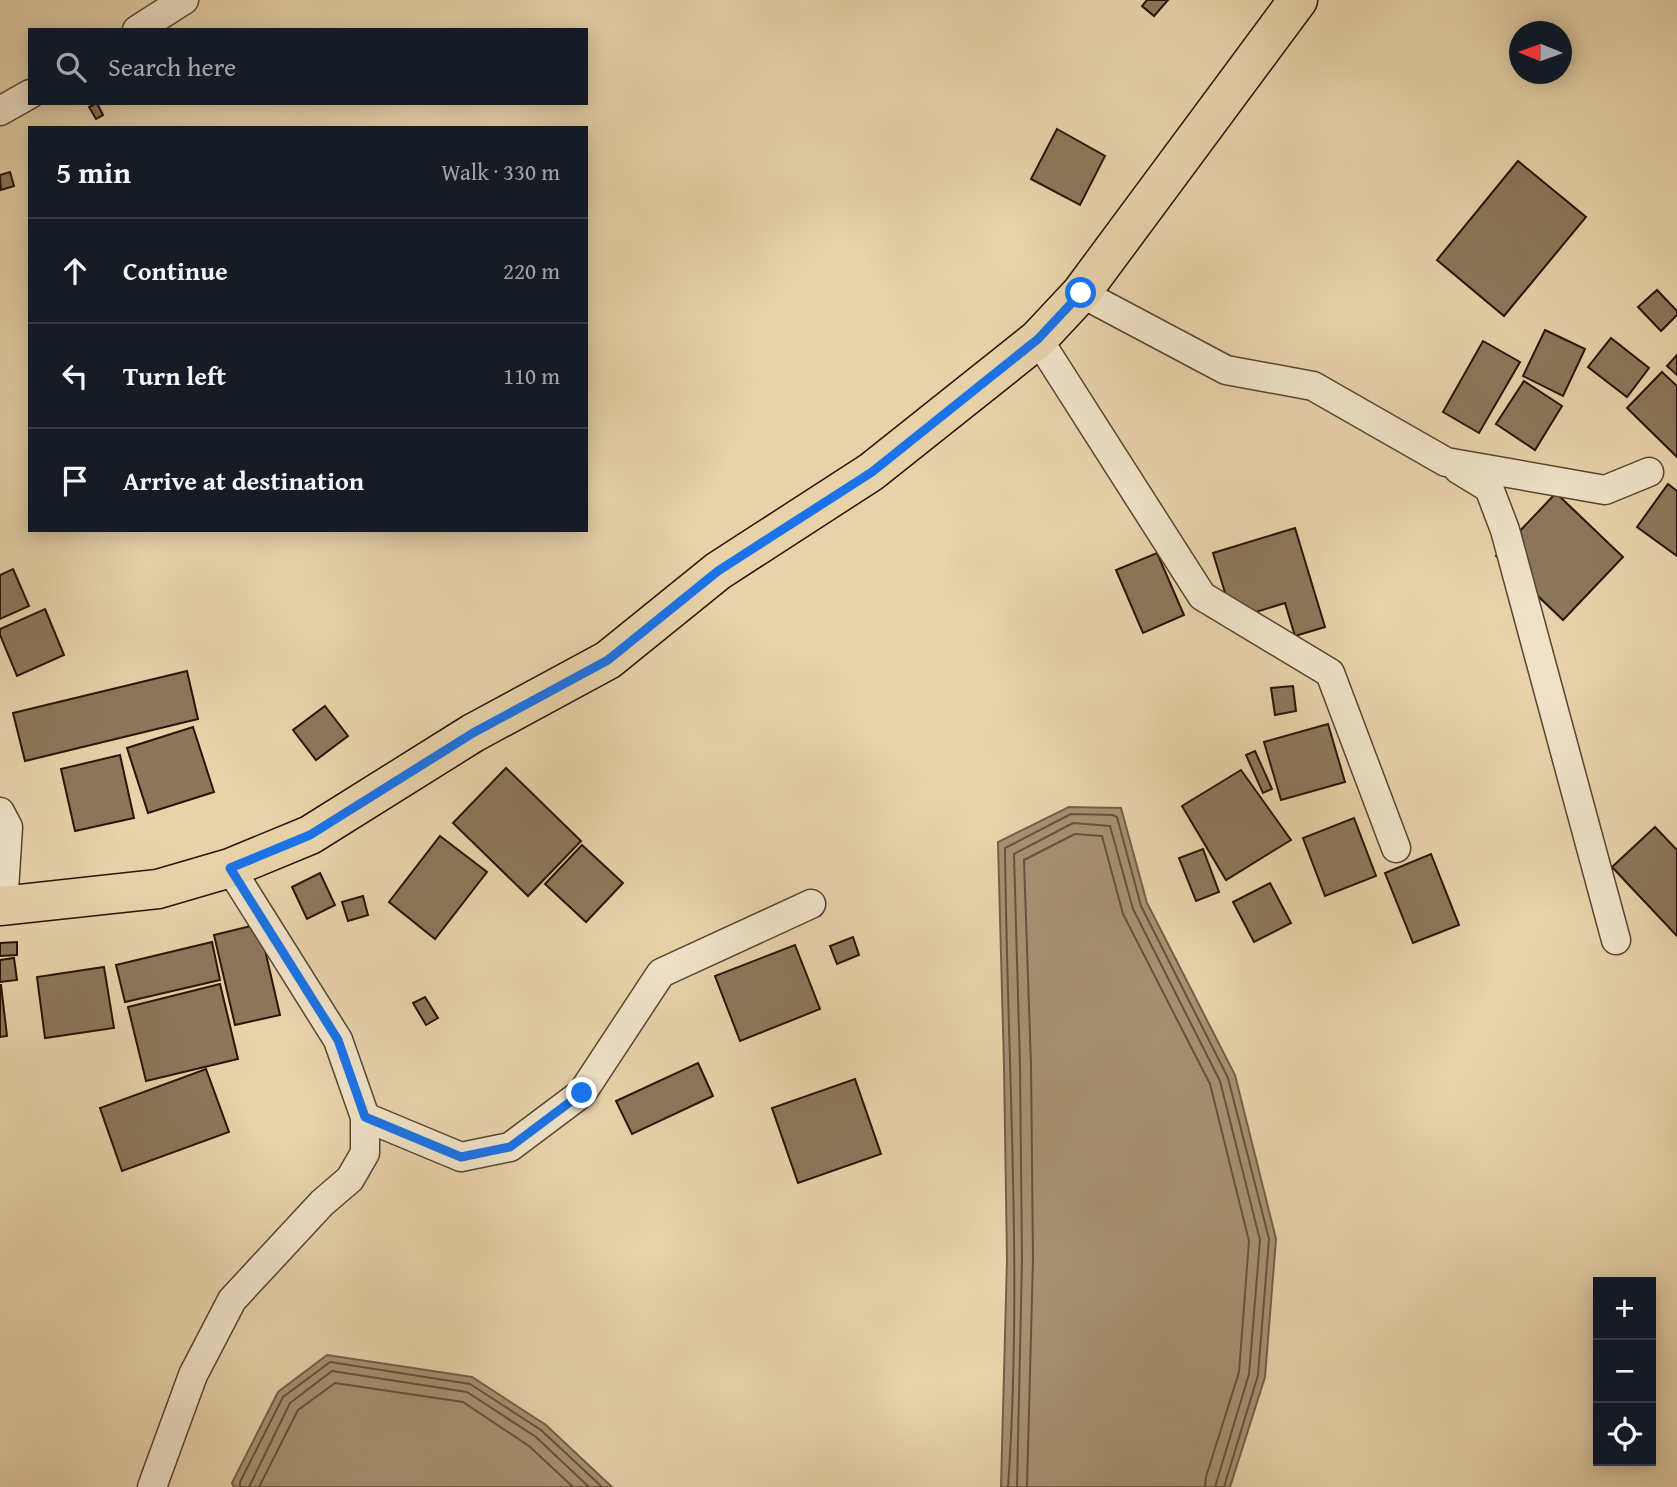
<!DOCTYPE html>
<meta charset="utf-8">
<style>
body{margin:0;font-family:"Gentium Book Plus",serif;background:#242831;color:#f1f3f6}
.controls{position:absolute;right:21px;bottom:21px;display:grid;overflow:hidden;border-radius:0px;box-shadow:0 4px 18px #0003}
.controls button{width:63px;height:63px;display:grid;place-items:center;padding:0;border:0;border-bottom:2px solid #363941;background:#171b24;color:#f1f3f6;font:35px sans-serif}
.compass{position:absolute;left:1509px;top:21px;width:63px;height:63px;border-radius:50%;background:#171b24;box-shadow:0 4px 18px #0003;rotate:271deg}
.stop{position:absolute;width:21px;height:21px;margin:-16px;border:5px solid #1a73e8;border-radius:50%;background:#fff}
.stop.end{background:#1a73e8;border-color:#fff;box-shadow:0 2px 7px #0008}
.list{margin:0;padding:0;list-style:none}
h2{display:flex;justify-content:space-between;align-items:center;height:91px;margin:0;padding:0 28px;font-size:30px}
h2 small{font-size:23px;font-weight:400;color:#9ea1a6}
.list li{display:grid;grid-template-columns:46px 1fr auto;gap:21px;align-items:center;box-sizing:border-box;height:105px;padding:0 28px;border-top:2px solid #363941}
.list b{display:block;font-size:26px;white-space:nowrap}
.list em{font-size:23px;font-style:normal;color:#9ea1a6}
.icon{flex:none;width:38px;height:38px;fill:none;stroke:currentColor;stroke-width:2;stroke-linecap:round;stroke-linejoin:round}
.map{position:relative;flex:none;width:1677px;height:1487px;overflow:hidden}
.search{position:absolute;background:#171b24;box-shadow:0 4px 18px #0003;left:28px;top:28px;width:560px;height:77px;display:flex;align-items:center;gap:18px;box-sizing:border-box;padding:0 24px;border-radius:0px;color:#9ea1a6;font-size:26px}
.panel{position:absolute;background:#171b24;box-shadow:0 4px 18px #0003;left:28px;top:126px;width:560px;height:406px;border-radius:0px}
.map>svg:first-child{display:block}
.water{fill:#a79172;stroke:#755f47;stroke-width:2}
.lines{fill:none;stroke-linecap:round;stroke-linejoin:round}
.shore{stroke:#68523c;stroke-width:2}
.building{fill:#8c775b;stroke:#2a1406;stroke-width:2}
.minor-casing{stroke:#59442f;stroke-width:31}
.primary-casing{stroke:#2a1406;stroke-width:41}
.minor{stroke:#efe2c8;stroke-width:28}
.primary{stroke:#e7d2aa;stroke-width:38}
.route{stroke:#1a73e8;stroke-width:9}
</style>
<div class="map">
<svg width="1677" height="1487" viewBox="0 0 1677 1487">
<rect width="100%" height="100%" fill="#e7d2aa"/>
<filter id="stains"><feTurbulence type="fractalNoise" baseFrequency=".00286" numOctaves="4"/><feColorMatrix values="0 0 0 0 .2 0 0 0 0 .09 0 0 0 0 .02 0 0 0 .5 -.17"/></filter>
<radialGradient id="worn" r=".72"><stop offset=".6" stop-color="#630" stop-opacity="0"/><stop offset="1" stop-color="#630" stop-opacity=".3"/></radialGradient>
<!-- water -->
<g class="water">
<polygon points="1069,807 1121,808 1147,903 1235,1075 1276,1239 1265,1377 1230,1487 1001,1487 1007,1259 1004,1066 998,842"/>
<polygon points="327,1355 472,1377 546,1425 612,1487 234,1487 232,1483 278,1392"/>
</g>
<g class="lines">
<!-- shore -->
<g class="shore">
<polyline points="240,1487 240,1482 283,1397 330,1362 470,1384 541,1430 602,1487"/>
<polyline points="249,1487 290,1403 332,1371 467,1392 536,1437 589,1487"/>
<polyline points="259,1487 298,1410 335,1383 463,1402 529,1446 573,1487"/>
<path d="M1008 1487C1023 1274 1007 1061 1005 848L1071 814 1113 815 1117 817 1141 906 1228 1078 1269 1239 1258 1375 1224 1487"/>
<polyline points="1017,1487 1022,1259 1020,1066 1014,854 1073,823 1110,826 1133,909 1220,1081 1260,1240 1249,1374 1215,1487"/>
<polyline points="1027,1487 1033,1259 1031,1065 1024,860 1075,834 1102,836 1123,914 1210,1084 1249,1241 1239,1372 1206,1477 1205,1487"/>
</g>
</g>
<!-- building -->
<g class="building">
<polygon points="1147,0 1168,0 1154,16 1142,6"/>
<polygon points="97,103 103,115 96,119 89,107"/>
<polygon points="1057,129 1105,156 1080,205 1031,179"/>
<polygon points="1518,161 1586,217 1504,316 1437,260"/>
<polygon points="10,172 14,186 1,190 0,175"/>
<polygon points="1657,290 1677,311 1677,315 1661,331 1638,307"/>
<polygon points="1545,330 1585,349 1563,396 1523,376"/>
<polygon points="1611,338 1649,368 1627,397 1588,367"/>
<polygon points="1483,341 1520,362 1479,433 1443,412"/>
<polygon points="1677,355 1677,375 1667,366"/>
<polygon points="1662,372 1677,386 1677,457 1627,408"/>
<polygon points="1524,381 1562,406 1535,450 1496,424"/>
<polygon points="1668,484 1677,491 1677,556 1637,527"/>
<polygon points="1556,493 1623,557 1563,620 1496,556"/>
<polygon points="1295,528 1325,627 1295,636 1285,603 1233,619 1213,553"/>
<polygon points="1157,553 1184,615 1143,633 1116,570"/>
<polygon points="13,569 29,606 0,619 0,575"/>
<polygon points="45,609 64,655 17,676 0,635 0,629"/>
<polygon points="187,671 198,719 25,761 13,713"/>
<polygon points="1293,686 1296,711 1275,715 1271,688"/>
<polygon points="325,706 348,736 316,760 293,730"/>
<polygon points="1328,724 1345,782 1281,800 1264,742"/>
<polygon points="193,727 214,792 148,813 127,748"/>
<polygon points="1255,751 1272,789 1263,793 1246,755"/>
<polygon points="120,755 134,818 75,831 61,769"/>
<polygon points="506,768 581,841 528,896 453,823"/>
<polygon points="1241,770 1291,840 1226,880 1182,806"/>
<polygon points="1354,818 1376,876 1325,896 1303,838"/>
<polygon points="1655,827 1677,850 1677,936 1612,867"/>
<polygon points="440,836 487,872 435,939 389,902"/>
<polygon points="582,845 623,883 586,922 545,884"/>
<polygon points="1203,849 1219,892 1196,901 1179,858"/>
<polygon points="1431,854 1459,925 1413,943 1385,873"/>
<polygon points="320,873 335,905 307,919 292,887"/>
<polygon points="1270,883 1291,923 1254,942 1233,902"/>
<polygon points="363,896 368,915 348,921 342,902"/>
<polygon points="259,924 280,1015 235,1025 214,935"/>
<polygon points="853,937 859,955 837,964 830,946"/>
<polygon points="17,942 17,955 0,956 0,943"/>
<polygon points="212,942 220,980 125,1002 116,965"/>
<polygon points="795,945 820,1009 740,1041 715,976"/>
<polygon points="14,958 17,980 0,982 0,960"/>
<polygon points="104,967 114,1028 45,1038 37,977"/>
<polygon points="220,984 238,1059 146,1081 128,1007"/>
<polygon points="1,985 7,1036 0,1037 0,985"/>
<polygon points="425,997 438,1018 426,1025 413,1003"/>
<polygon points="698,1063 713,1096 632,1134 616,1101"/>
<polygon points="206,1069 229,1132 122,1171 100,1108"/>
<polygon points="855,1079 881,1154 798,1183 772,1108"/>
</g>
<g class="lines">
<defs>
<g id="minor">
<polyline points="137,30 184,0"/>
<polyline points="0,111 30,94"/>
<polyline points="1081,293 1226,370 1313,386 1446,462 1605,490 1649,472"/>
<polyline points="1038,339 1202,596 1330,673 1396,848"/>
<polyline points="1458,469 1489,488 1505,530 1616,940"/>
<polyline points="0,812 8,827 3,906"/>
<polyline points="365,1117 461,1157 510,1147 582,1093 661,973 811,904"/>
<polyline points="152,1487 193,1375 232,1300 322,1203 350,1179 365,1153 365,1117 338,1040 230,868"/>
</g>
<polyline id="primary" points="0,906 158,889 230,868 310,835 473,733 608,660 718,571 871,472 1038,339 1081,293 1298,0"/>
</defs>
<!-- minor casing -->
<use href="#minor" class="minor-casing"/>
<!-- primary casing -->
<use href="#primary" class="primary-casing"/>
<!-- minor -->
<use href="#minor" class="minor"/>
<!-- primary -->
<use href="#primary" class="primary"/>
</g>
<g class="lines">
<!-- route -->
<polyline class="route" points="582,1093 510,1147 461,1157 365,1117 338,1040 230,868 310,835 473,733 608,660 718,571 872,472 1038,339 1081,293"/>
</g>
<rect width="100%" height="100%" filter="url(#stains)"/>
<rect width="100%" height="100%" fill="url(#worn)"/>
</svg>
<div class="controls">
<button>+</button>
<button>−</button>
<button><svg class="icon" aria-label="locate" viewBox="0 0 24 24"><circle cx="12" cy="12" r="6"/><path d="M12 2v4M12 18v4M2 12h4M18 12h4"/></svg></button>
</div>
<svg class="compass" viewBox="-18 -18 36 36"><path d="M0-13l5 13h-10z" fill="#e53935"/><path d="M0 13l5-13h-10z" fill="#9ea1a6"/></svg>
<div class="stop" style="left:1081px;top:293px"></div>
<div class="stop end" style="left:582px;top:1093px"></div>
<div class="search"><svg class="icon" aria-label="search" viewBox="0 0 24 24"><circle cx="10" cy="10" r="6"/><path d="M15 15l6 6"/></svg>Search here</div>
<section class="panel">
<h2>5 min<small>Walk · 330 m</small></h2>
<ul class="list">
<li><svg class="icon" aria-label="ahead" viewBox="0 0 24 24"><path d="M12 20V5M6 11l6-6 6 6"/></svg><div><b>Continue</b></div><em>220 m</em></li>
<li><svg class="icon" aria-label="left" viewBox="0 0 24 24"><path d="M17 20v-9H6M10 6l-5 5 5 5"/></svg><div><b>Turn left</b></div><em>110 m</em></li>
<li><svg class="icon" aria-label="arrive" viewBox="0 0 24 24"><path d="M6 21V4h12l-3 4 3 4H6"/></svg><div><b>Arrive at destination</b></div></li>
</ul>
</section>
</div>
